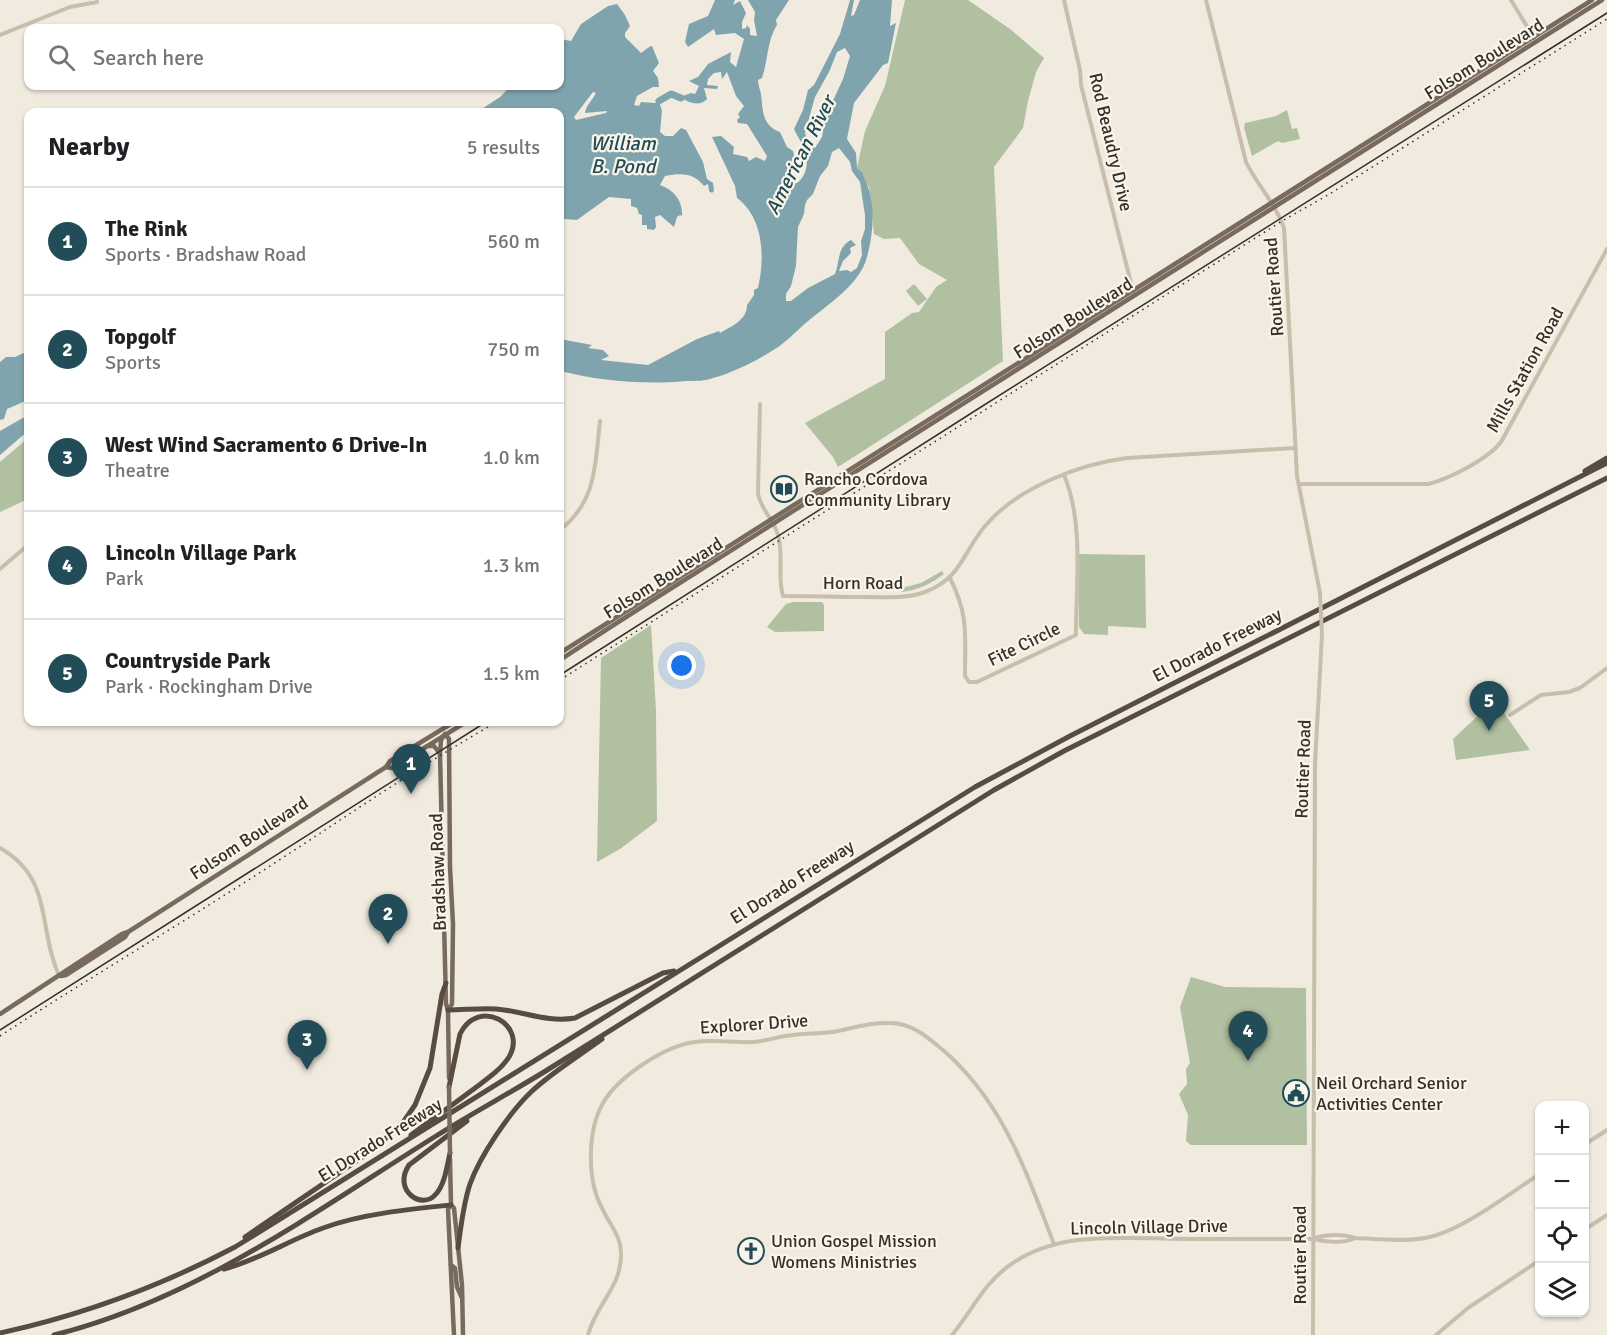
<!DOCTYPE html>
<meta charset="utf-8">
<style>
body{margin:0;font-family:Signika,sans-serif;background:#f2f2f2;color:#202124}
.controls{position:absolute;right:18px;bottom:18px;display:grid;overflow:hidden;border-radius:12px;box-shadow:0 2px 4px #0004}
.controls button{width:54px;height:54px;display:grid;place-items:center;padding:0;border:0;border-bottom:2px solid #e0e0e0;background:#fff;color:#202124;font:30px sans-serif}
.you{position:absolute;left:682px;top:666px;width:21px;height:21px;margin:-15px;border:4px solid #fff;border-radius:50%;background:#1a73e8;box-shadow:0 0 0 9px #1a73e833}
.badge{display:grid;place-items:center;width:39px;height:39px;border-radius:50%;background:#224c57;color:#fff;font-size:20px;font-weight:700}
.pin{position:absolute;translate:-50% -50px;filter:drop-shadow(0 2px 3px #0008)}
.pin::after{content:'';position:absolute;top:32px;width:21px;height:18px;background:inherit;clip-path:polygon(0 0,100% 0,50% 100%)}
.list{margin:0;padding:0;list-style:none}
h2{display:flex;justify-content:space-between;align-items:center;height:78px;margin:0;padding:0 24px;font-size:26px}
h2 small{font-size:20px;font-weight:400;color:#757577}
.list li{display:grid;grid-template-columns:39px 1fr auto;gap:18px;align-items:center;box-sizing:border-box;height:108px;padding:0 24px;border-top:2px solid #e0e0e0}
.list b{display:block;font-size:22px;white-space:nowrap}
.list p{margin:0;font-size:20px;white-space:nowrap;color:#757577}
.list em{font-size:20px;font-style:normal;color:#757577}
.icon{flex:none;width:33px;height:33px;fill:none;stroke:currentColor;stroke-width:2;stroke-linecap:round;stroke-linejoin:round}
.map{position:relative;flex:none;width:1607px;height:1335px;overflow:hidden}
.search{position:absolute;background:#fff;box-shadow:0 2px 4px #0004;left:24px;top:24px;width:540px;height:66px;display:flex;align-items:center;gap:15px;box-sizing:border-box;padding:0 21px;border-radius:12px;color:#757577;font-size:22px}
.panel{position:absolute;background:#fff;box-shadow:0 2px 4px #0004;left:24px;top:108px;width:540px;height:618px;border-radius:12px}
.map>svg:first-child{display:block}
.green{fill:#b0c0a0}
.water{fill:#80a4ad;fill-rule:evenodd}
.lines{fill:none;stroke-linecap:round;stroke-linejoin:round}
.river{stroke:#80a4ad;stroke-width:7}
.minor{stroke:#c9bdab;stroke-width:4}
.major{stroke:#786a5c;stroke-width:4.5}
.highway{stroke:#584c42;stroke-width:5}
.tram{stroke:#37302a;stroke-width:1.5}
.rail{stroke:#37302a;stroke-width:1.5;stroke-dasharray:1.5 4.5;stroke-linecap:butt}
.minor-bridge{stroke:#c9bdab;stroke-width:4}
.major-bridge{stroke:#786a5c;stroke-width:4.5}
.labels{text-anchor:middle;stroke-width:4.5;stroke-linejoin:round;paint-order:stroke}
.street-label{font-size:18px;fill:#37302a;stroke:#f9f5eb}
.poi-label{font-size:18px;fill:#37302a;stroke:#f9f5eb;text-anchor:start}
.water-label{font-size:20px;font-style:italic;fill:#224c57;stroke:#f9f5eb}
</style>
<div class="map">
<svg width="1607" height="1335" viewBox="0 0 1607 1335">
<rect width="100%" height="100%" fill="#f1ebdf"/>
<!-- green -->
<g class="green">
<polygon points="905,0 968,0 1010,29 1044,58 1036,72 1028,101 1023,128 994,167 1003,361 838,467 833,457 805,423 885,379 885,332 912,313 919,312 936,287 947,280 919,264 900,238 884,239 874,234 869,187 864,181 863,173 857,168 865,131 885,86"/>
<polygon points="1287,110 1292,129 1297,128 1300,139 1282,143 1278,141 1252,156 1244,128 1245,123 1276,116"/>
<polygon points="914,284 927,299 918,306 906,291"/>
<polygon points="28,438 28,499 0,512 0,462"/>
<polygon points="1079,554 1145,555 1146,628 1108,626 1108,635 1084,634 1079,627"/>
<path d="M942 571 944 574C931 584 918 590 902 592L900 584 902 588 921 583Z"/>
<polygon points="793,602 822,602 824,605 824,631 775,632 767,627 786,604"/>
<polygon points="651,625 656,711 657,821 620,849 597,862 601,658"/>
<polygon points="1502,710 1530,750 1456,760 1453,739 1482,712 1490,718"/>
<polygon points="1191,977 1225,987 1306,988 1307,1145 1191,1145 1186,1141 1188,1115 1179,1094 1187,1084 1186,1069 1190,1063 1180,1007"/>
</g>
<!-- water -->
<g class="water">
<path d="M715 0H735L733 5 740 1 746 13 742 22V29L746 28 747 25 750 29V35L757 36 754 20 755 12 748 0H789L776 20 777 25C767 40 768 61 762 78L758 80C758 85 760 89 761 94 763 111 762 125 780 132L787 147 793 151C797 166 790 171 791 185 805 183 810 164 805 150 802 143 797 136 794 129L803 110 808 90 814 85 840 34 850 0H854L851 16 854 15 860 0H892L890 26 896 23 888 63 883 65 854 103 847 139 856 153 857 168 863 173C864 180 867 183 869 190 875 212 873 235 867 257 860 283 833 301 813 317 801 326 787 342 775 349 756 361 734 372 713 378 705 381 695 381 686 381 643 385 601 381 560 371V339L592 345 588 348 603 350 609 356 601 360 648 365 697 339 719 331 720 333C732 326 747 320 747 305L754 295V290L758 288C765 258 764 218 737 198L735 186 712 137 721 136 734 147 733 154 747 157 749 161 756 157 765 161 767 156 747 124 738 123 737 120 740 117 738 114 744 106 736 96 727 72 722 79 721 72 714 73 708 79 707 85 718 86 717 89 704 88 707 99C700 107 690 103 681 98L683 96 691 93 695 94 699 86 689 81 698 77 708 64 731 52 730 62 736 67 744 39 735 33 716 35 714 29 688 47 685 42 689 24 708 16ZM845 48 850 56 843 79 825 118 822 137 815 148 807 140 805 133 815 97 829 72 837 52ZM839 148 850 162 852 171 860 182 865 215V229L861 241 862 255 857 268 851 272 847 270 839 271 843 261 851 253 850 248 856 245 851 240C837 247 840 261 835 274L808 288 791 301H786V294L791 286 796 266 798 227 804 214 805 205 807 200 813 194 820 176 828 166 832 152Z"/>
<path d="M617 4 625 15 630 26 625 33V37L641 53 649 47 652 46 659 63 653 71 658 78 659 87H653L637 96 634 105 639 106 641 102 655 103 659 101 662 111 660 132 665 136H673L681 128 686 130 703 162 707 179 713 183 714 191 712 193 709 191 708 184 704 186C693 173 682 173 665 176L660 185C674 190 683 201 682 216L680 215 677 217 674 227 660 215 655 217 656 227 654 230 647 229V225H642V215L639 214 637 208 631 206V199L609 197 577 220 563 219 560 223V124L563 122 560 120V112H477L500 97 511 86H560V39L571 41 581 24 608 6ZM593 92 596 93C592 101 586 105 585 113L607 111 606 113 576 120 574 117Z"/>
<polygon points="28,351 28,400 7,409 4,419 0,420 0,362 6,357 15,357"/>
<polygon points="28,415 28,431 0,455 0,431"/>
</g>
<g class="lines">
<!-- river -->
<polyline class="river" points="659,101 671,94 681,98"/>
<!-- minor -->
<g class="minor">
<polyline points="1064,0 1080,70 1081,85 1133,291"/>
<path d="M1206 0 1246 162C1257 185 1276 204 1284 228L1297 476 1320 593"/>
<polyline points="1511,0 1534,38"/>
<polyline points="0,35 70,7 97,2 97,0"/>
<path d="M760 404 758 493C760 509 774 519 778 535 784 555 777 576 783 596 811 596 838 597 866 597 886 597 906 599 925 592 961 579 963 552 985 526 1017 488 1079 464 1127 458L1295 448"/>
<path d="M1299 484H1428C1449 479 1488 459 1501 442L1607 249"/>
<path d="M560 530C597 501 595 464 600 421"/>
<polyline points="0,569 28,545"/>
<path d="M950 578C969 616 965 635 965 676L969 682H977L1076 635C1076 584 1084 522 1064 475"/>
<polyline points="1510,715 1541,695 1569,692 1580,688 1607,668"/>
<path d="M0 848C54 879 37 926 59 976"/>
<polyline points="1584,1145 1607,1130"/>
<polyline points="1584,1230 1607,1215"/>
<path d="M1315 1238C1327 1234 1344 1234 1355 1238 1378 1239 1403 1242 1425 1238 1461 1232 1508 1194 1540 1174"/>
<path d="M588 1335C596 1304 622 1287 621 1253 621 1235 609 1224 602 1208 587 1181 587 1131 603 1103 618 1077 664 1046 695 1042 714 1039 734 1043 753 1042 767 1041 780 1036 793 1035 808 1033 824 1034 838 1031 857 1027 873 1022 892 1023 913 1024 927 1037 943 1050 1004 1103 1026 1172 1054 1244"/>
<path d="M952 1335C972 1311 984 1283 1010 1265 1060 1229 1126 1239 1184 1239 1227 1239 1270 1239 1313 1239 1325 1242 1344 1244 1355 1238"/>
<polyline points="1313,1335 1315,764 1322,635"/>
<polyline points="1436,1335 1468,1308 1540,1260"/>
</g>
<!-- major -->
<g class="major">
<polyline points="560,653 1592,0"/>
<path d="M560 660C632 612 706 567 779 520 1053 346 1328 174 1602 0"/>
<polyline points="445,734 441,740 440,754 446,1004 448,1010 449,1078"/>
<polyline points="445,734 449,739 450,867 453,924 452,1004 448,1010"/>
<polyline points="427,746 434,746 440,754"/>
<polyline points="386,767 392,768 466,722"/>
<polyline points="61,976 66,975 125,937 128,932"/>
<polyline points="0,1014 122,934 128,932 386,767 390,761 454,722"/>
<polyline points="450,1159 451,1205 448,1209 454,1335"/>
<polyline points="451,1205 454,1208 462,1285 463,1335"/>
<polyline points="451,1265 455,1268 457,1287 462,1298"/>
</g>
<!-- highway -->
<g class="highway">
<polyline points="1585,471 1607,458"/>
<path d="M448 1010C464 1010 480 1008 496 1009 523 1011 547 1023 575 1018L663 973 674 971"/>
<path d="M411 1135C431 1120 451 1106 471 1091 484 1081 500 1071 509 1057 528 1025 479 996 460 1034L449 1087"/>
<path d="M450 1153C447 1166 445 1184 436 1194 422 1211 392 1190 409 1165L467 1121"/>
<polyline points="245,1237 361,1158 385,1139 404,1121 415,1105 430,1068 442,994 446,983"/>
<path d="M458 1248C461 1226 463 1205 470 1184 480 1156 509 1113 531 1092 551 1073 579 1056 602 1039"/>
<path d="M224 1269C259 1260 289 1240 323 1228 360 1214 411 1209 451 1205"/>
<path d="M0 1333C83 1315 161 1286 235 1247L975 787 1070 736 1607 463"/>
<path d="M54 1335C195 1300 314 1212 436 1136 471 1114 508 1094 544 1072 694 978 844 884 994 790L1064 751 1607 478"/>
</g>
<!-- tram -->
<g class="tram">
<polyline points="560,675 981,407 1607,13"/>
<polyline points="0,1030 486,722"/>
</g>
<!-- rail -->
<g class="rail">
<polyline points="560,680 1282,221 1328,195 1607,19"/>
<path d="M0 1036C89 978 181 924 270 866 346 817 419 766 497 722"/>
</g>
<!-- minor-bridge -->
<polyline class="minor-bridge" points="1320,593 1322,635"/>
<!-- major-bridge -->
<polyline class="major-bridge" points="449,1087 450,1153"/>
</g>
<!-- icons -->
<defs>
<symbol id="library-ring" viewBox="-11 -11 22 22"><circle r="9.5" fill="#f9f5eb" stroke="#224c57" stroke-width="1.5"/><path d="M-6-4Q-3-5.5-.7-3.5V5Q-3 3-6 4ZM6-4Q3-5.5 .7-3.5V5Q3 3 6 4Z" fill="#224c57"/></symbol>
<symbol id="civic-ring" viewBox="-11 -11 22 22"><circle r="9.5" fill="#f9f5eb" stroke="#224c57" stroke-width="1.5"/><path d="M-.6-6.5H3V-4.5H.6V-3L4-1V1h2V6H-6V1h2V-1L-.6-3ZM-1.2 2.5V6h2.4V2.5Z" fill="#224c57"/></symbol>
<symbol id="church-ring" viewBox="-11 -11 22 22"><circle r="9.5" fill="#f9f5eb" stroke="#224c57" stroke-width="1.5"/><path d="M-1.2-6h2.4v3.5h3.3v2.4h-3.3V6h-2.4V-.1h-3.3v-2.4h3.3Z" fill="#224c57"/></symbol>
</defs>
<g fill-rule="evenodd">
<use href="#library-ring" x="769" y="474" width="30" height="30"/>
<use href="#civic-ring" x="1281" y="1078" width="30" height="30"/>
<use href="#church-ring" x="736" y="1236" width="30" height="30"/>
</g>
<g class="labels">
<!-- street labels -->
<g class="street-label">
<text transform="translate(1484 59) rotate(-32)" y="6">Folsom Boulevard</text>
<text transform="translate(1111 142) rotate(77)" y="6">Rod Beaudry Drive</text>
<text transform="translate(1274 287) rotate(-94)" y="6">Routier Road</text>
<text transform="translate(1073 318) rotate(-32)" y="6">Folsom Boulevard</text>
<text transform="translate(1525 370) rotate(-61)" y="6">Mills Station Road</text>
<text transform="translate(663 578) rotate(-32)" y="6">Folsom Boulevard</text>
<text x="863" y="589">Horn Road</text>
<text transform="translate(1024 644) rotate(-26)" y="6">Fite Circle</text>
<text transform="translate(1217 645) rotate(-27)" y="6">El Dorado Freeway</text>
<text transform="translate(1303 769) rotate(-88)" y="6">Routier Road</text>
<text transform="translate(249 838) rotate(-33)" y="6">Folsom Boulevard</text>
<text transform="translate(438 872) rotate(-92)" y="6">Bradshaw Road</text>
<text transform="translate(792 882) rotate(-32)" y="6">El Dorado Freeway</text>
<text transform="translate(754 1024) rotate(-4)" y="6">Explorer Drive</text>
<text transform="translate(380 1140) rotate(-32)" y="6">El Dorado Freeway</text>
<text transform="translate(1149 1227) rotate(-1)" y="6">Lincoln Village Drive</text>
<text transform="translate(1300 1255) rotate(-90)" y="6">Routier Road</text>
</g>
<!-- poi labels -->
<g class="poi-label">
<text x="804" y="485">Rancho Cordova<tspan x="804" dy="21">Community Library</tspan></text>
<text x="1316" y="1089">Neil Orchard Senior<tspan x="1316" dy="21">Activities Center</tspan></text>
<text x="771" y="1247">Union Gospel Mission<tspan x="771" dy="21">Womens Ministries</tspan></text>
</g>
<!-- water labels -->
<g class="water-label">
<text x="623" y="150">William<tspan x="623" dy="23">B. Pond</tspan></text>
<text transform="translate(800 155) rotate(-63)" y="7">American River</text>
</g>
</g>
</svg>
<div class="controls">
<button>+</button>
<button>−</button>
<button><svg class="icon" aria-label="locate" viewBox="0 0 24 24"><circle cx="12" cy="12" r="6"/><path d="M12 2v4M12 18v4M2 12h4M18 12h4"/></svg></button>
<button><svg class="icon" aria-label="layers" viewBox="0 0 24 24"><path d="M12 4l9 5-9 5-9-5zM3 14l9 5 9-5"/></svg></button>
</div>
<div class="you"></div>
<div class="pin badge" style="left:411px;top:794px">1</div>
<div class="pin badge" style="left:388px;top:944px">2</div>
<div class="pin badge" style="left:307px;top:1070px">3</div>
<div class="pin badge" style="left:1248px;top:1061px">4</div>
<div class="pin badge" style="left:1489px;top:731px">5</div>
<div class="search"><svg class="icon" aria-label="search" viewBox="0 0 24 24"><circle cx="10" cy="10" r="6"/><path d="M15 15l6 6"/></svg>Search here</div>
<section class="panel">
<h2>Nearby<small>5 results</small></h2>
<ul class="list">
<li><span class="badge">1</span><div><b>The Rink</b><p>Sports · Bradshaw Road</p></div><em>560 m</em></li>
<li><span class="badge">2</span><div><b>Topgolf</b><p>Sports</p></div><em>750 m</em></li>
<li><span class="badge">3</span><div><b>West Wind Sacramento 6 Drive-In</b><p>Theatre</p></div><em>1.0 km</em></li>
<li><span class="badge">4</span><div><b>Lincoln Village Park</b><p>Park</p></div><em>1.3 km</em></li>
<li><span class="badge">5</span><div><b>Countryside Park</b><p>Park · Rockingham Drive</p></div><em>1.5 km</em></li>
</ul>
</section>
</div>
